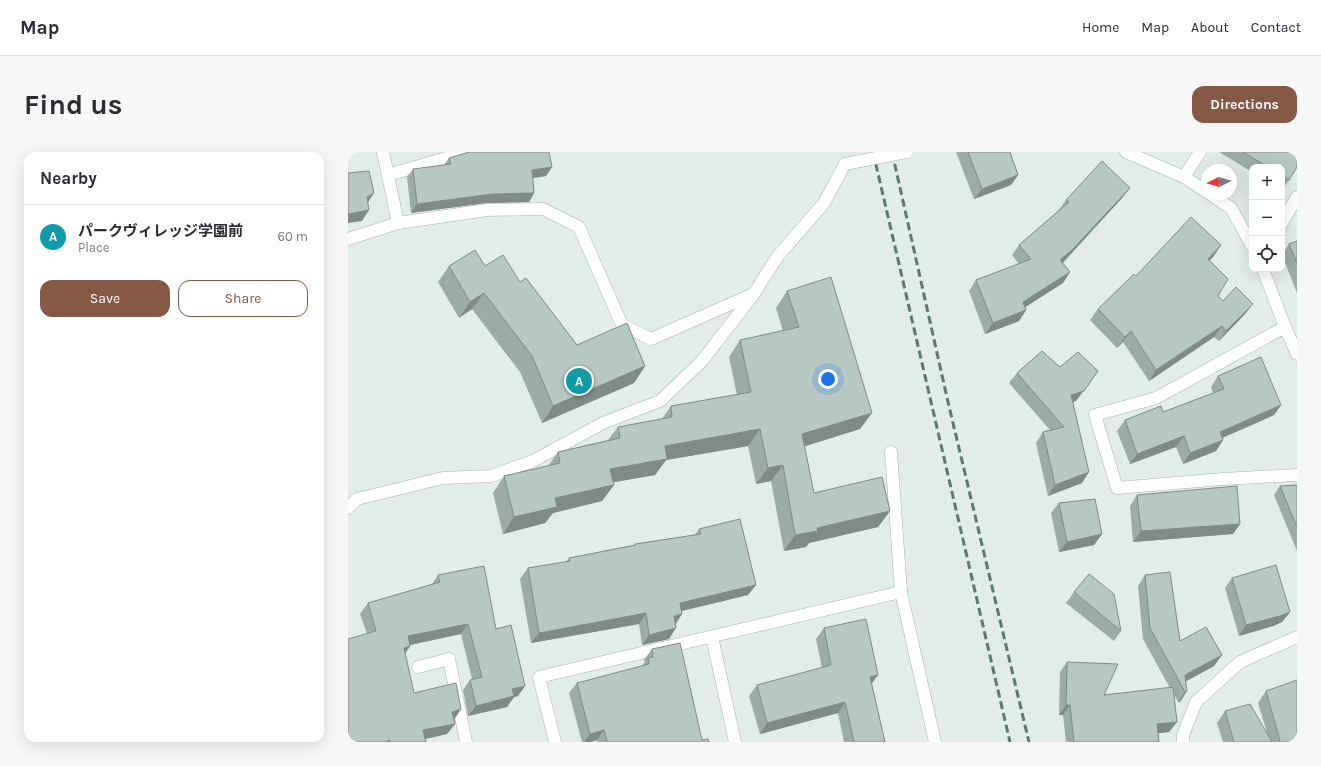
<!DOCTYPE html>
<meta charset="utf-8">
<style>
body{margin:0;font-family:Karla,"Noto Sans JP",sans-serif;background:#f7f7f7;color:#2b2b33}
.controls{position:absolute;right:12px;top:12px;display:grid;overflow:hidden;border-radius:8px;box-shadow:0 4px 16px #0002}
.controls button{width:36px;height:36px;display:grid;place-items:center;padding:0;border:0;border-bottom:1px solid #e1e1e2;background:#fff;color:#2b2b33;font:20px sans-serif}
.compass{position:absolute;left:853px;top:12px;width:36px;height:36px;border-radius:50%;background:#fff;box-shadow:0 4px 16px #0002;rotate:264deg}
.you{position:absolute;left:480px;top:227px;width:14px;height:14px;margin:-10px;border:3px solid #fff;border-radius:50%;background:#1a73e8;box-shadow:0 0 0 6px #1a73e833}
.badge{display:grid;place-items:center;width:26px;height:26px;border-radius:50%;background:#855945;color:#fff;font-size:13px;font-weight:700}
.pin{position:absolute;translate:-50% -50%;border:2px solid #fff;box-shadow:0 1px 4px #0006}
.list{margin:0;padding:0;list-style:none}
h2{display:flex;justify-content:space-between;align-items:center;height:52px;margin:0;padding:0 16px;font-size:17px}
h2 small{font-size:13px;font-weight:400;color:#7c7c81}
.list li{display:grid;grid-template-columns:26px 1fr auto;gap:12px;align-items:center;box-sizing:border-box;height:64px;padding:0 16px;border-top:1px solid #e1e1e2}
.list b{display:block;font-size:15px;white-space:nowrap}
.list p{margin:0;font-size:13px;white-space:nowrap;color:#7c7c81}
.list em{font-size:13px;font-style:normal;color:#7c7c81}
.actions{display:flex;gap:8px;padding:12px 16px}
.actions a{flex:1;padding:9px 0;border:1px solid #855945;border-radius:12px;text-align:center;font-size:14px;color:#855945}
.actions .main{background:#855945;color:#fff}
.icon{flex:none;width:22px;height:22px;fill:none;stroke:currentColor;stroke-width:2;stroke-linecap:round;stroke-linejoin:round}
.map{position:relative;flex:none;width:949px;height:590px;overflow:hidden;border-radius:12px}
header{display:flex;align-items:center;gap:24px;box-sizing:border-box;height:56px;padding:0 20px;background:#fff;border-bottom:1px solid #e1e1e2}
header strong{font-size:19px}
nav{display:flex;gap:22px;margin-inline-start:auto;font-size:14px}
.intro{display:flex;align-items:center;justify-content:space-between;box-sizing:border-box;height:96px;padding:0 24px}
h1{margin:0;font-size:28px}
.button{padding:10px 18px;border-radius:12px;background:#855945;color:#fff;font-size:14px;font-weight:700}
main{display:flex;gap:24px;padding:0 24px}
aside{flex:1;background:#fff;border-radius:12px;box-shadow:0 4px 16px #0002}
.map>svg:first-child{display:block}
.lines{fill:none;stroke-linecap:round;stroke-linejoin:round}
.street-casing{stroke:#a5b4b1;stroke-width:13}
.secondary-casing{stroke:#a0b8b2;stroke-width:13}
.street{stroke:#fff;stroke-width:12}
.secondary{stroke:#fff;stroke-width:12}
.rail{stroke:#5c7974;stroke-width:3;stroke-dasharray:8 4;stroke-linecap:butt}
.street-bridge-casing{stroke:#a5b4b1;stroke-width:13;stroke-linecap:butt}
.street-bridge{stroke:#fff;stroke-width:12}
.wall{fill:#9daba7}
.shaded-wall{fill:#808b88}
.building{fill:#b7c7c2;stroke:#808b88}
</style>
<header>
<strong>Map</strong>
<nav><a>Home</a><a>Map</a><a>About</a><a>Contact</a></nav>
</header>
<div class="intro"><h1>Find us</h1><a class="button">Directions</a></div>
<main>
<aside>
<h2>Nearby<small></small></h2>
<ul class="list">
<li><span class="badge" style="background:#0f9aa8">A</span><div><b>パークヴィレッジ学園前</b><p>Place</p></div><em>60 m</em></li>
</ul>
<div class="actions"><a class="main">Save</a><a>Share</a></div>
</aside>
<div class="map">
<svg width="949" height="590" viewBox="0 0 949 590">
<rect width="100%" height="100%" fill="#e2ece9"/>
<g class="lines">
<defs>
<g id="street">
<polyline points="35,0 50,71"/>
<polyline points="40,23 119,0"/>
<polyline points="836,25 852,0"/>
<polyline points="934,71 949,45"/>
<polyline points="0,87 50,71 139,58 195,57 231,75 274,173 303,187 403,143"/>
<polyline points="937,175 808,246 747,263 769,336 875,327 949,323"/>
<polyline points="543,300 553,440 587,590"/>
<polyline points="0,356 9,347 95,326 143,324 185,309 255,271 312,249 354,209 405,143 430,104 476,51 497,12"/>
<polyline points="364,485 387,590"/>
<polyline points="70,515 101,507 118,590"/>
<polyline points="207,590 191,525 553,440"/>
<polyline points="835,590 835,583 848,550 892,510 949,485"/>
</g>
<g id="secondary">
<polyline points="778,0 836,25 859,40"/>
<polyline points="862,42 883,56 904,94"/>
<polyline points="915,117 937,175 949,202"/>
</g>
</defs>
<!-- street casing -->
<use href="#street" class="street-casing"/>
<!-- secondary casing -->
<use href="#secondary" class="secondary-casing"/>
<!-- street -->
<use href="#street" class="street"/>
<!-- secondary -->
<use href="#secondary" class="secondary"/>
<!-- rail -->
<g class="rail">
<polyline points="525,0 662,590"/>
<polyline points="544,0 600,250 681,590"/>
</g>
<defs>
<polyline id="street-bridge" points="497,12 558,0"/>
</defs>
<!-- street-bridge casing -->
<use href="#street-bridge" class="street-bridge-casing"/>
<!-- street-bridge -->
<use href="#street-bridge" class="street-bridge"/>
</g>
<!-- wall -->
<g class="wall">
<polygon points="131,0 204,15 198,24 185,26 186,41 181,50 138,51 63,61 59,25 65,17 96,13 101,6"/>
<polygon points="608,0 662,0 670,23 663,33 626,47"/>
<polygon points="871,0 949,0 941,28 934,38 934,15 904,15 904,20"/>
<polygon points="782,36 774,46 715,111 722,120 715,131 677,155 678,158 671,169 637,182 621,139 628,128 671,112 664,103 671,93 711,58 718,48"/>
<polygon points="949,89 949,141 934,103 941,92"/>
<polygon points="866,104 861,108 870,144 875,149 897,162 871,189 866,185 801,229 775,190 769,196 742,168 750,157 788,124"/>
<polygon points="101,114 137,114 172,130 229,193 297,214 286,231 194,271 172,220 124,157 111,166 90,130"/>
<polygon points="439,139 512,277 456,294 466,341 542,359 530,375 461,391 458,395 436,399 423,329 408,332 400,294 318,308 307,323 265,330 266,333 254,349 205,361 197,371 155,382 145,341 156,324 200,314 210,300 260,288 270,275 314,267 323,254 389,243 381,205 392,188 435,179 428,156"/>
<polygon points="712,215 750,219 728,249 725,250 734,331 700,344 688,291 695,280 702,278 661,231 669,221"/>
<polygon points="870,224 933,253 926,263 874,286 875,288 868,299 835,312 828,295 782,312 769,279 777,268 815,260 865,241 863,235"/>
<polygon points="949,333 949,399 926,343 932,334"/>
<polygon points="789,343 892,372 885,382 785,390 782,354"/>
<polygon points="711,351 754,382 746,393 711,400 703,361"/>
<polygon points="351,377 408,433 400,443 334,459 321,487 294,493 291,472 183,491 172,427 180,416 218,410 221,406 286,393 287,392 347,383"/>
<polygon points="90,423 148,477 170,544 166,545 159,555 120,564 115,538 122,528 124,527 113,482 62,493 62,494 57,502 66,541 106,568 107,572 99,582 77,587 78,590 0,590 19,482 12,462 20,451 84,432"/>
<polygon points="797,423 832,489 874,503 866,514 838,529 839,539 832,550 830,550 826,542 829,570 821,580 810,581 811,590 718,590 715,563 711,563 712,520 719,510 756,543 822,536 795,487 790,434"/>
<polygon points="884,426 942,460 934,470 925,474 891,484 877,436"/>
<polygon points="726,440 773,479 766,489 718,451"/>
<polygon points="476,476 524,532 537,590 496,590 490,561 412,582 401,544 409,533 474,516 468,487"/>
<polygon points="304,497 354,588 361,590 249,590 249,588 243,590 234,590 221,541 229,531 294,514 297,510 296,508"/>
<polygon points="918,539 949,590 875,590 869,571 877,559 919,581 910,551"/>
</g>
<!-- shaded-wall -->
<g class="shaded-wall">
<polygon points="204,15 198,24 179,27 184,18"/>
<polygon points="670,23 663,33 626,47 634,37"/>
<polygon points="782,36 774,46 715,110 705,118 712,108"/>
<polygon points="26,41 19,52 19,45"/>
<polygon points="186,41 181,50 138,51 63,61 69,52 144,42"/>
<polygon points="21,58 14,69 0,71 0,62"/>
<polygon points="873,93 866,104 853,117 860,107"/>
<polygon points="722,120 715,131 668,161 675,150"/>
<polygon points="136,141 124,157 111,166 122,150"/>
<polygon points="905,152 897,162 871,189 878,179"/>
<polygon points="678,158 671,169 637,182 645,171"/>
<polygon points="874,174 866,185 801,229 808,218"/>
<polygon points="783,179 775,190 769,196 777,185"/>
<polygon points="297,214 286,231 194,271 205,254"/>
<polygon points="750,219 728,249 716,253 723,243"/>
<polygon points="933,253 926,263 865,290 872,280"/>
<polygon points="524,261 512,277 442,299 454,282"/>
<polygon points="412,277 400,294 318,308 307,323 250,333 262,317 317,294"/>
<polygon points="836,284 828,295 782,312 789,302"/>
<polygon points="875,288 868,299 835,312 842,301"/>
<polygon points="435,313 423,329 408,332 420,316"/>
<polygon points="741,320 734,331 700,344 707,333"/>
<polygon points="266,333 254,349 205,361 197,371 155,382 166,365 207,346"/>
<polygon points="542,359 530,375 461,391 458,395 436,399 447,383 469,376"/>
<polygon points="892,372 885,382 785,390 793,379"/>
<polygon points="754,382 746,393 711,400 719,390"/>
<polygon points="408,433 400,443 325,461 332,451"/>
<polygon points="942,460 934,470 925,474 891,484 898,473"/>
<polygon points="298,461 291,472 183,491 191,481"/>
<polygon points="334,462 327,473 326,464"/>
<polygon points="120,472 113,482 52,495 60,484"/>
<polygon points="328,476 321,487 294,493 301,483"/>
<polygon points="62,494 55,505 56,496"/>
<polygon points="874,503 866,514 833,532 837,523"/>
<polygon points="530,523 522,534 522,525"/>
<polygon points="177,534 170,544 166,545 159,555 120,564 128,554 164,537"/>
<polygon points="839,539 832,550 830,550 837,540"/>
<polygon points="497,550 490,561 412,582 419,571"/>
<polygon points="718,553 722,553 715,563 711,563"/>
<polygon points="113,557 106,568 104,560"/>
<polygon points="829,570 821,580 802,582 809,572"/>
<polygon points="107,572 99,582 68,589 75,578"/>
<polygon points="256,578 249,588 243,590 236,590 242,582"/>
</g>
<!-- building -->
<g class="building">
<polygon points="121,0 201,0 204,15 184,18 186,41 144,42 69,52 65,17 103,12 101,6"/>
<polygon points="620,0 662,0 670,23 634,37"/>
<polygon points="895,0 949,0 949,15 941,28 934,24 934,15 920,15"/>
<polygon points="754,9 782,36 723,99 712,108 722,120 675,150 678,158 645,171 628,128 683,107 671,93 721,50 718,48"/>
<polygon points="21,19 26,41 19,45 21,58 0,62 0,21"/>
<polygon points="843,65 873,93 860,107 880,127 870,144 875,149 888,135 905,152 878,179 874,174 808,218 783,179 777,185 750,157 786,122 788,124"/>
<polygon points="949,89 949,111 941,92"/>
<polygon points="127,98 137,114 155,103 172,130 178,126 229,193 279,171 297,214 205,254 184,204 136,141 122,150 101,114"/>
<polygon points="483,125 524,261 454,282 466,341 534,325 542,359 469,376 470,379 447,383 435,313 420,316 412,277 317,294 319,307 262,317 266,333 207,346 209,355 166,365 156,324 212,311 210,300 272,286 270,275 324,265 323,254 403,240 392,188 451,175 439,139"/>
<polygon points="694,199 712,215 730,200 750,219 736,239 723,243 741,320 707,333 695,280 716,275 669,221"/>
<polygon points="913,205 933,253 872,280 875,288 842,301 836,284 789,302 777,268 813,254 815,260 876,237 870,224"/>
<polygon points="949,333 949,375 932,334"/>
<polygon points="889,334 892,372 793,379 789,343"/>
<polygon points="747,347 754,382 719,390 711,351"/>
<polygon points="392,367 408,433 332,451 334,462 326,464 328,476 301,483 298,461 191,481 180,416 222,409 221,406 288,393 287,392 353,382 351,377"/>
<polygon points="928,413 942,460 932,464 898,473 884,426"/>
<polygon points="136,414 148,477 163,473 177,534 164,537 166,544 128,554 122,528 134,525 120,472 60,484 62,494 56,496 66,541 108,531 113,557 104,560 107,572 75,578 78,590 42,590 42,588 37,590 0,590 0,487 28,479 20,451 92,430 90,423"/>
<polygon points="822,420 832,489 858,475 874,503 837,523 839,539 837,540 802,476 797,423"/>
<polygon points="741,422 766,442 773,479 726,440"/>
<polygon points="518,467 530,523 522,525 537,590 506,590 497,550 419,571 409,533 483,513 476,476"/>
<polygon points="332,491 354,588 360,587 361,590 259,590 256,578 242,582 229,531 301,512 300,506 305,505 304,497"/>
<polygon points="719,510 770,512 756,543 825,535 829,570 809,572 811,590 726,590 722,553 718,553"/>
<polygon points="949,528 949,590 931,590 932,589 918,539"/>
<polygon points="902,552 924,590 886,590 877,559"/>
</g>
</svg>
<div class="controls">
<button>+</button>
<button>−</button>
<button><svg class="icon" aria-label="locate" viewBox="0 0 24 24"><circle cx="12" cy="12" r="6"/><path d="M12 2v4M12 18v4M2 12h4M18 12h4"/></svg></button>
</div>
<svg class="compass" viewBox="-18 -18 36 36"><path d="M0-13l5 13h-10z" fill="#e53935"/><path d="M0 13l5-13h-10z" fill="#7c7c81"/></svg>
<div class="you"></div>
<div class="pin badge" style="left:231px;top:229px;background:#0f9aa8">A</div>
</div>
</main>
